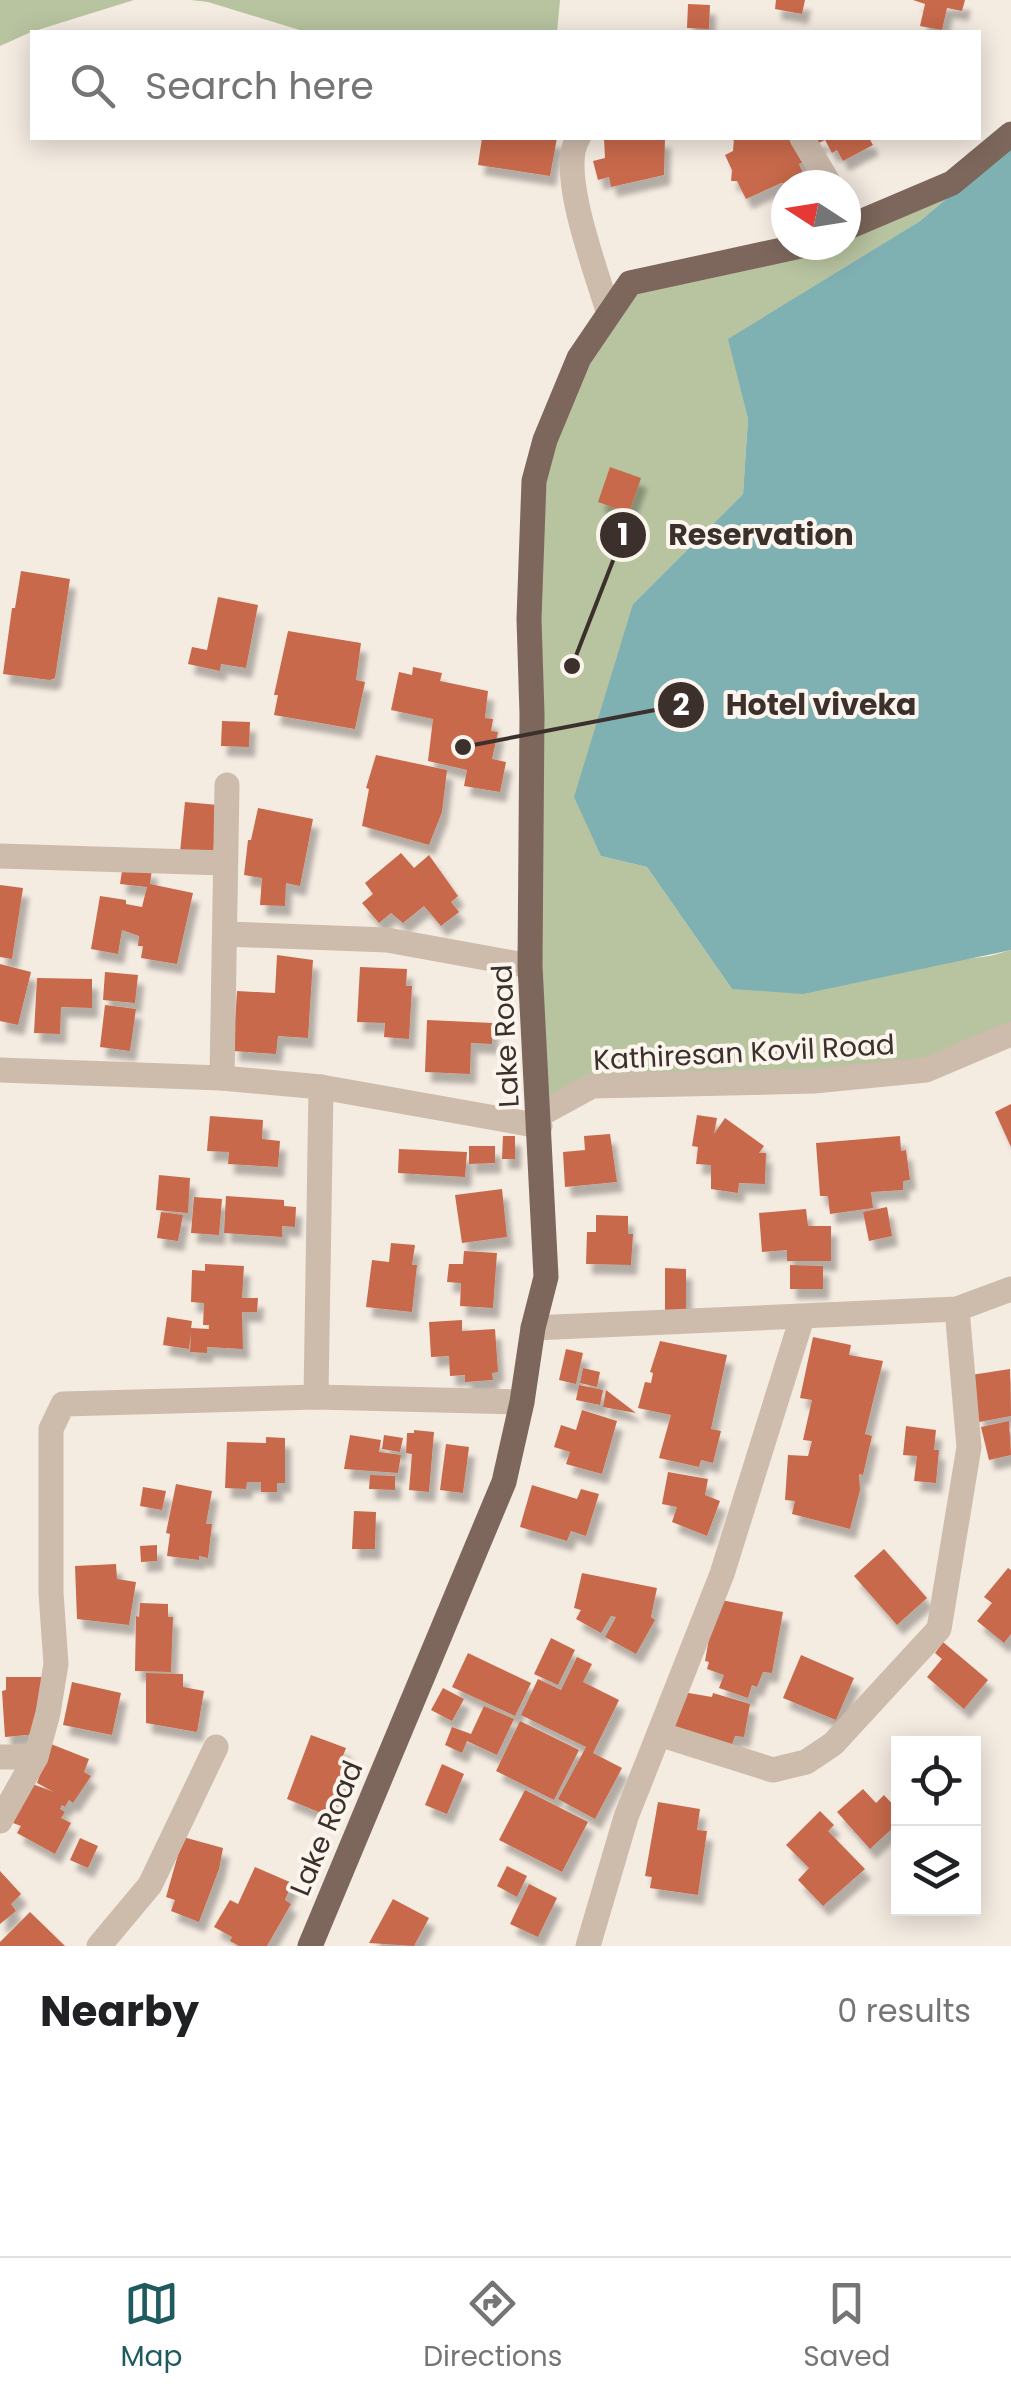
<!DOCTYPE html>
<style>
body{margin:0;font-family:Poppins,sans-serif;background:#f2f2f2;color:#202124}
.controls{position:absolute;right:30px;bottom:30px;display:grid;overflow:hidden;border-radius:0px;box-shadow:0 5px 25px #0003}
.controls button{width:90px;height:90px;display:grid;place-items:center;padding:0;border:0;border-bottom:2px solid #e0e0e0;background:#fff;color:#202124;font:50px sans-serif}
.compass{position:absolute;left:771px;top:170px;width:90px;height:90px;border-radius:50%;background:#fff;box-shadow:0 5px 25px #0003;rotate:282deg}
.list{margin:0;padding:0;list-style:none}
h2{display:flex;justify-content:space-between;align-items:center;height:130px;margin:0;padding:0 40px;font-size:42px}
h2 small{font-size:32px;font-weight:400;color:#757577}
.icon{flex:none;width:55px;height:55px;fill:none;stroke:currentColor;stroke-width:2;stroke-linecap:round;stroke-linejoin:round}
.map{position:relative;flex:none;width:1011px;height:1946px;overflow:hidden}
.search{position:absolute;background:#fff;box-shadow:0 5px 25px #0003;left:30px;right:30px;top:30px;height:110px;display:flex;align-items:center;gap:25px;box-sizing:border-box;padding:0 35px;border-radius:0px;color:#757577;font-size:38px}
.sheet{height:310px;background:#fff}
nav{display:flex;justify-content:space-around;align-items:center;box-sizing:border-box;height:140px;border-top:2px solid #e0e0e0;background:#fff;font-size:28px;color:#757577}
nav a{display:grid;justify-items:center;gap:5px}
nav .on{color:#1f5a5e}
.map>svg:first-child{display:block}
.green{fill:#b8c4a0}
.water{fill:#7fb0b2}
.building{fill:#c8694b;filter:url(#shadow)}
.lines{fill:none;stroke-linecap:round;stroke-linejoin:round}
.minor{stroke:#cdbbac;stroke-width:25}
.primary{stroke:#7d675c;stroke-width:25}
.labels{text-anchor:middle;stroke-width:8;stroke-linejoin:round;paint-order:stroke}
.street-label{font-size:28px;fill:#3b302b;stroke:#fbf5ee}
.leader{fill:none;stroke:#3b302b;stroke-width:4}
.callout-dot{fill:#3b302b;stroke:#fbf5ee;stroke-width:4}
.mark-label{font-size:30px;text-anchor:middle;font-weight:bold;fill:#fff}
.callout-label{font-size:30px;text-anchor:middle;font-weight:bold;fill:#3b302b;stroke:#fbf5ee;stroke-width:8;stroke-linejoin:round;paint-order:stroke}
</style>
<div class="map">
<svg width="1011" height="1946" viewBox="0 0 1011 1946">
<defs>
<filter id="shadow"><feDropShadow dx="6" dy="10" stdDeviation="2.5" flood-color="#0004"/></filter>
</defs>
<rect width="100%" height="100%" fill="#f4ebe1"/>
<!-- green -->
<g class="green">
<polygon points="0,0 134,0 31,32 0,46"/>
<polygon points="191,0 560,0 557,32 306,32 208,2"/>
<polygon points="1011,144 920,221 729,339 748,419 743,494 633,604 601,856 647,867 732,989 990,956 1011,950 1011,1034 926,1070 592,1086 539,1115 530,966 545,440 630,283 805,245 846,245 846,228"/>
</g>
<!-- water -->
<polygon class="water" points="1011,144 1011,950 803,994 732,989 647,867 601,856 574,797 633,604 743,494 748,419 728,339 920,221"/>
<!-- building -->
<g class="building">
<polygon points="776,0 805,0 802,14 775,9"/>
<polygon points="913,0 965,0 962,11 947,8 942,30 920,26 925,4"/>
<polygon points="688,4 710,5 709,29 687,28"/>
<polygon points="482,138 557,138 550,176 478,165"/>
<polygon points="604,138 665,138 664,175 611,187 609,177 598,180 593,161 605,158"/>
<polygon points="734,138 798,138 808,160 799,164 803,173 796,176 796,184 781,183 746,199 737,181 731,181 732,170 725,155 733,151"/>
<polygon points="811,138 869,138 873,145 843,161 837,150 832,153 825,140 815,145"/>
<polygon points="610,467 641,478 629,513 598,502"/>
<polygon points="21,571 70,579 55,678 50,680 3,674 12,608 15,608"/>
<polygon points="218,597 258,605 246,668 221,664 220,671 188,664 192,647 207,650"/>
<polygon points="288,631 361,643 356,680 365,682 355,729 274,715 278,695 274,695"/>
<polygon points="413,667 442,673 440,681 488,691 485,718 493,719 491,731 498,732 492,759 506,762 500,792 464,786 467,770 428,761 433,719 391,710 399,672 412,675"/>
<polygon points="222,721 250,722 249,747 221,746"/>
<polygon points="376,755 447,770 442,812 429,845 362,826 369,789 366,788"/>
<polygon points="185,802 218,805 213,855 180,852"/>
<polygon points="258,808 313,819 300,886 286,883 285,906 260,905 262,878 244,875 248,840 251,840"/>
<polygon points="401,853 414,868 429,855 458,896 451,902 459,912 441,926 424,906 403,923 391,913 379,923 362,903 373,894 365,883"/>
<polygon points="123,865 152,869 150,884 193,893 177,964 141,958 143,946 138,946 139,936 122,930 118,954 91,949 100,896 126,900 126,904 142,907 147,887 120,884"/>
<polygon points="0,885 23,888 12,959 0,957"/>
<polygon points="277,955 313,960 308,1038 278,1036 276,1054 233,1051 237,991 275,993"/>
<polygon points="0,964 31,972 18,1025 0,1021"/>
<polygon points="360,967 407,969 406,986 412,986 409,1039 384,1037 385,1023 357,1022"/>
<polygon points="105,972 138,975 135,1003 103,1000"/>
<polygon points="37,978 92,979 92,1008 61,1007 60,1034 34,1033"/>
<polygon points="105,1005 136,1009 130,1051 100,1047"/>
<polygon points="427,1020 493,1023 492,1044 471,1043 470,1074 425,1072"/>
<polygon points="1011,1104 1011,1147 995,1112"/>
<polygon points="697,1115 717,1118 714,1134 725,1118 764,1146 759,1153 766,1153 765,1184 739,1183 738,1193 711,1189 711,1165 696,1164 698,1147 692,1146"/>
<polygon points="210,1116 263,1120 262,1139 280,1141 278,1167 228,1164 229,1152 207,1151"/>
<polygon points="610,1134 617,1182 565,1187 563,1152 585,1150 584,1136"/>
<polygon points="503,1136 515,1136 515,1159 502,1159"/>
<polygon points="900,1136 901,1151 906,1150 910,1180 903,1181 903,1190 871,1192 873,1208 830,1214 828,1196 820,1196 816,1143"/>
<polygon points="469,1146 495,1146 495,1163 469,1164"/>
<polygon points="399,1149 467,1152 465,1177 398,1173"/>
<polygon points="159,1175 190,1178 188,1213 156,1210"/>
<polygon points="502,1189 507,1237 462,1243 455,1195"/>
<polygon points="226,1196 284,1200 284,1206 296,1207 295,1227 282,1226 282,1237 224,1233"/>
<polygon points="194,1197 222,1199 219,1235 191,1233"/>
<polygon points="887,1207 892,1236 869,1241 863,1212"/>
<polygon points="806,1209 808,1226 831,1226 831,1261 787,1261 787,1250 762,1252 759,1213"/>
<polygon points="161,1212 183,1215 178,1241 157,1238"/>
<polygon points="596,1215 628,1216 628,1234 633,1234 631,1265 586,1264 587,1232 596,1232"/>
<polygon points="391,1243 415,1245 412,1265 417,1265 412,1312 366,1307 372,1260 389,1262"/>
<polygon points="464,1251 497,1253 493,1308 460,1306 461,1283 447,1282 449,1264 463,1264"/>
<polygon points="205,1264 244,1266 242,1298 258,1298 257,1312 242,1312 243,1349 207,1347 207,1353 190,1352 191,1332 189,1349 163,1345 167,1317 192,1321 191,1328 209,1329 209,1325 203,1325 204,1303 191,1302 192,1270 205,1271"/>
<polygon points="790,1265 823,1266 823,1289 790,1289"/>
<polygon points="665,1268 686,1269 686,1311 665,1311"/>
<polygon points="462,1320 462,1331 495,1329 498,1372 492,1373 493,1380 465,1382 465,1375 450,1376 449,1356 431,1357 429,1322"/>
<polygon points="813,1337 851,1345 849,1355 883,1361 865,1434 872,1436 863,1475 859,1474 860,1490 850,1529 792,1514 795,1501 785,1500 788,1455 808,1456 812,1441 803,1440 812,1400 800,1398"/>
<polygon points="660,1341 727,1355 711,1429 721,1431 713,1463 701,1460 699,1467 659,1458 671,1415 638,1408 645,1382 651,1383 653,1373 650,1372"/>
<polygon points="566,1349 583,1353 576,1384 559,1380"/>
<polygon points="583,1368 600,1372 597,1387 580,1383"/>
<polygon points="1010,1369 1011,1416 979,1422 971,1375"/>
<polygon points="579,1385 603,1390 600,1405 576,1400"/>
<polygon points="606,1390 636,1413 603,1407"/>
<polygon points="582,1410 617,1421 602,1474 566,1464 570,1452 554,1447 561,1425 576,1430"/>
<polygon points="1009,1421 1011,1455 989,1460 981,1427"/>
<polygon points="906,1426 936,1430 934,1450 939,1450 936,1483 914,1481 917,1456 903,1455"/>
<polygon points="414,1430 434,1432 429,1492 409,1490 412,1454 406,1453 407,1433 414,1433"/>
<polygon points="350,1435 381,1440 379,1452 401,1455 398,1473 344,1469"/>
<polygon points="384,1435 403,1438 400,1452 382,1449"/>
<polygon points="266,1437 285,1438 285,1483 277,1483 277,1492 261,1492 261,1482 247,1482 246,1489 225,1488 227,1442 266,1443"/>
<polygon points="446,1444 469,1447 463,1493 440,1490"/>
<polygon points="668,1472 708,1479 705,1495 720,1501 707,1536 672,1522 677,1507 662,1504"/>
<polygon points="370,1475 395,1476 395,1490 369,1489"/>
<polygon points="176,1484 212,1491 206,1524 212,1524 208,1558 199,1556 199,1560 167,1556 170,1534 166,1533"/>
<polygon points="532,1485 577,1499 581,1489 599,1494 586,1536 571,1531 567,1541 520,1527"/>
<polygon points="143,1487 166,1491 162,1510 140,1506"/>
<polygon points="354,1511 376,1512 375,1549 352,1549"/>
<polygon points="157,1545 157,1561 141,1562 140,1546"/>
<polygon points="884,1549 927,1598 897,1625 854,1576"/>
<polygon points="116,1564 117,1579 136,1582 129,1625 77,1619 75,1566"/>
<polygon points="1008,1568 1011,1570 1011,1634 1004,1643 977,1621 992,1603 984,1597"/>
<polygon points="582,1573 657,1588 651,1617 655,1620 636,1654 605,1637 616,1617 611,1616 601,1633 576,1619 581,1610 574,1608"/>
<polygon points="716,1599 783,1612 772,1673 763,1672 757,1687 752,1685 748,1698 719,1688 724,1675 707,1669 709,1662 705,1661"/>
<polygon points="140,1603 168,1604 168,1617 173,1617 171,1672 135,1671 136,1616 139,1617"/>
<polygon points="551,1638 575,1650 558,1685 534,1674"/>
<polygon points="943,1642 988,1680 964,1709 927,1677 942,1659 935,1653"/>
<polygon points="468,1653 531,1683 515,1716 452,1687"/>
<polygon points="801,1655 854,1678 836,1720 783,1698"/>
<polygon points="577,1657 592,1664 583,1682 619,1700 593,1753 622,1768 595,1819 558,1799 586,1747 521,1715 538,1679 561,1690"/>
<polygon points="146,1673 183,1674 183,1687 204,1691 197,1732 146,1723"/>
<polygon points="6,1677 50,1677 37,1734 5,1737 2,1691 6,1690"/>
<polygon points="72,1682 121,1693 112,1735 63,1725"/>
<polygon points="443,1688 464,1699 452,1721 431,1710"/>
<polygon points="677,1691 712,1697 713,1693 750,1704 744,1737 735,1736 730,1750 674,1729"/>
<polygon points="484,1706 514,1719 497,1755 467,1741 462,1753 445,1745 452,1727 471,1734"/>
<polygon points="520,1721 579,1750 554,1800 496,1771"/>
<polygon points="311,1735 346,1748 341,1761 348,1764 326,1815 287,1799"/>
<polygon points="51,1744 89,1759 84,1772 91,1776 73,1803 69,1800 65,1807 62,1805 60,1809 65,1812 61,1818 71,1823 55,1854 17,1833 21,1826 13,1823 27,1782 54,1792 37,1783"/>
<polygon points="442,1764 464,1774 447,1814 425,1805"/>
<polygon points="863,1789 876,1803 884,1795 898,1810 891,1820 896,1825 870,1849 837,1812"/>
<polygon points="525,1790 588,1822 562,1872 499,1840"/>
<polygon points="658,1802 700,1809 697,1830 707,1831 698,1895 650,1888 652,1877 645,1876"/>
<polygon points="820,1811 834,1825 828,1831 865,1869 823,1906 798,1880 809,1868 786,1845"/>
<polygon points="183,1837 223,1848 219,1869 199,1922 171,1911 175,1900 166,1897"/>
<polygon points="80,1838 98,1846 88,1868 70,1860"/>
<polygon points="507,1866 527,1876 517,1897 497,1886"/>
<polygon points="255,1867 292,1883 285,1900 291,1904 267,1946 239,1946 230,1941 232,1937 214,1927 230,1900 238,1904"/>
<polygon points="0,1871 21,1894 11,1904 16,1911 0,1924"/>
<polygon points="529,1884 557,1898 538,1937 510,1924"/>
<polygon points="393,1899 429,1918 414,1946 369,1943"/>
<polygon points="30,1912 65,1946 0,1946 0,1942"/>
</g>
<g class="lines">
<!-- minor -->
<g class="minor">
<path d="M578 138C557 171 598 276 609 314"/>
<polyline points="802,138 830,185"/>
<polyline points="0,856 224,863"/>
<polyline points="226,934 387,940 530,966"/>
<polyline points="0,1070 222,1078 321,1087 540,1126"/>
<polyline points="222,1078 227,785"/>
<polyline points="539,1115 592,1086 814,1081 926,1070 1011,1034"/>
<polyline points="533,1328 957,1309 1011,1289"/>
<polyline points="316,1397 321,1087"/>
<polyline points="659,1734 773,1770 806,1762 833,1744 939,1629 969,1447 957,1309"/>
<polyline points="0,1757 36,1757"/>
<polyline points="0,1821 36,1757 48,1713 56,1664 51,1593 51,1429 63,1404 316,1397 522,1402"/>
<polyline points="99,1946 150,1885 216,1747"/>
<polyline points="588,1946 626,1817 722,1574 802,1318"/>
</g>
<!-- primary -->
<g class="primary">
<polyline points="846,228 952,183 1011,134"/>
<polyline points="310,1946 504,1482 522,1402 533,1328 546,1277 530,966 532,714 529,619 534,481 545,440 579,358 630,283 805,245"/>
</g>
</g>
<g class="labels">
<!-- street labels -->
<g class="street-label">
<text transform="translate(505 1036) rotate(-93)" y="10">Lake Road</text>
<text transform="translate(744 1052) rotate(-3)" y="10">Kathiresan Kovil Road</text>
<text transform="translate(326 1828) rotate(-67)" y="10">Lake Road</text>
</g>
</g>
<!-- callouts -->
<path class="leader" d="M572 666L623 535M463 747L681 705"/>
<g class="callout-dot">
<circle cx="572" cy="666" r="10"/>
<circle cx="463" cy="747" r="10"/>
<circle cx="623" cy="535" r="25"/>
<circle cx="681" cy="705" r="25"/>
</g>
<g class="mark-label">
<text x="623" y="545">1</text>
<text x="681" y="715">2</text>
</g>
<g class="callout-label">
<text x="761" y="545">Reservation</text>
<text x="821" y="715">Hotel viveka</text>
</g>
</svg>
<div class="controls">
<button><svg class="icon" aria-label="locate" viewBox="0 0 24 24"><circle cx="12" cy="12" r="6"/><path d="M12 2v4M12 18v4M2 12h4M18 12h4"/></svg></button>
<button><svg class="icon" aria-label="layers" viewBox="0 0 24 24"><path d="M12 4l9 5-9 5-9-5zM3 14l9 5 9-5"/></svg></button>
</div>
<svg class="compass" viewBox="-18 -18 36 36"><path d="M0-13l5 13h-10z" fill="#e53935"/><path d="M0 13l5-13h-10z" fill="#757577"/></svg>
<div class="search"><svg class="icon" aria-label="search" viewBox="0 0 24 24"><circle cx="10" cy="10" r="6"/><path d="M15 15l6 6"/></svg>Search here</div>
</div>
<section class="sheet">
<h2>Nearby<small>0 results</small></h2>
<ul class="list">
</ul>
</section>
<nav>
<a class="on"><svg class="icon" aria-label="map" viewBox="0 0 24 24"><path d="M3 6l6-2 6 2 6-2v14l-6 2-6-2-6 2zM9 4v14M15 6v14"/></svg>Map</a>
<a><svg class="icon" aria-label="directions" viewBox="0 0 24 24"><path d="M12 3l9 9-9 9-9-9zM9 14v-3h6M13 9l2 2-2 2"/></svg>Directions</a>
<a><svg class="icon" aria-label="saved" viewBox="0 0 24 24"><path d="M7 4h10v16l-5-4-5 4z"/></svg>Saved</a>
</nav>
